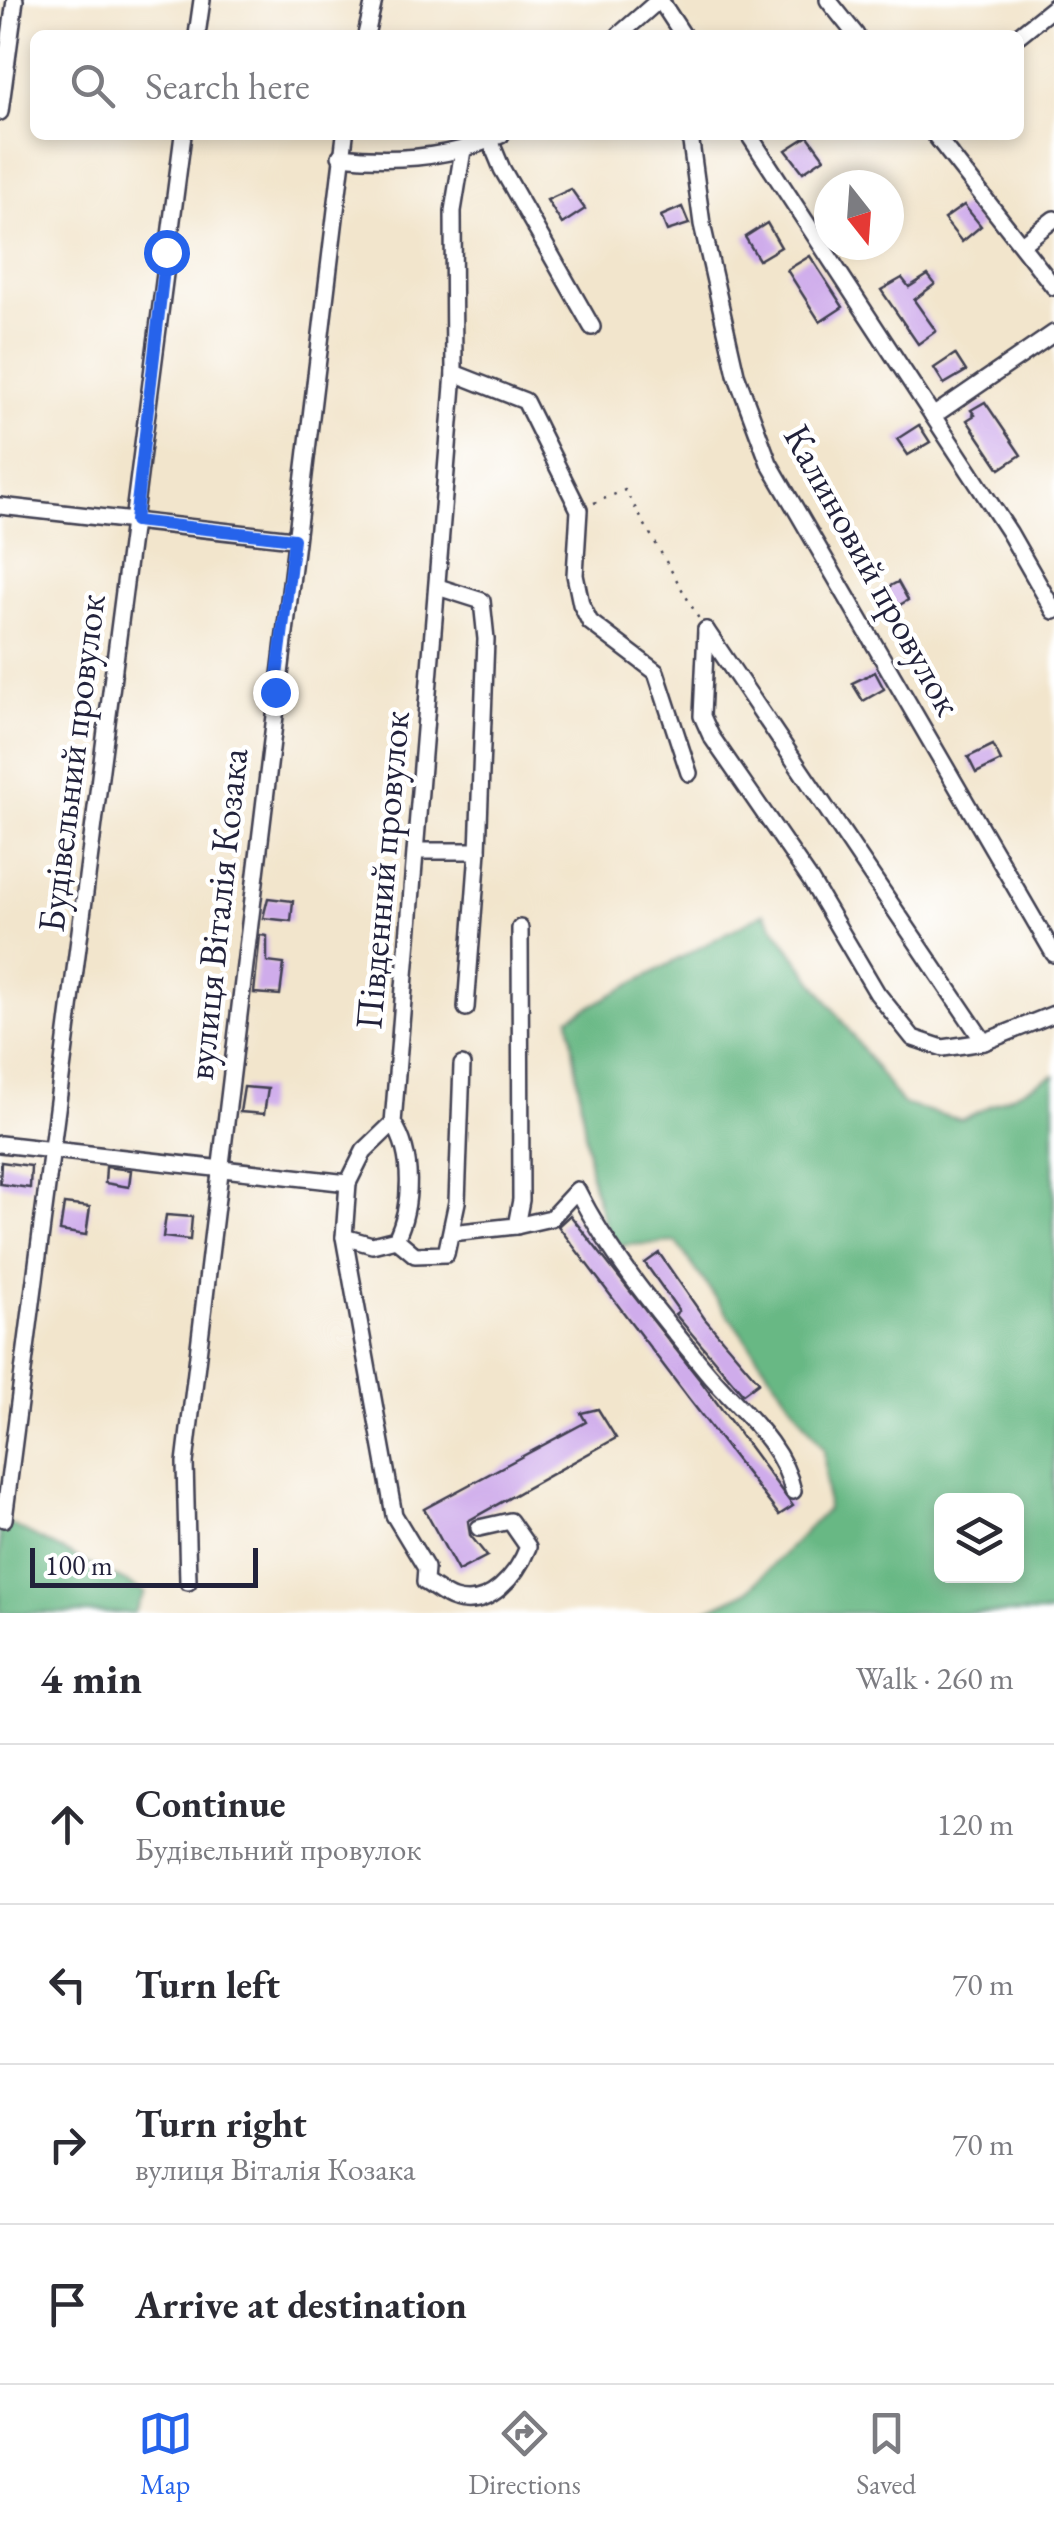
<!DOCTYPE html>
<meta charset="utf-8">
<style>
body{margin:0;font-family:"EB Garamond",serif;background:#f2f2f3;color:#2b2b33}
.controls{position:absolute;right:30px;bottom:30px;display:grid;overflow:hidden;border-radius:15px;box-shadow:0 5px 15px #0003}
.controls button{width:90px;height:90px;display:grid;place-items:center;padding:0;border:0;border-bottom:2px solid #e1e1e2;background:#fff;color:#2b2b33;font:50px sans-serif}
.compass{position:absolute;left:814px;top:170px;width:90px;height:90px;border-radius:50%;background:#fff;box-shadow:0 5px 15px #0003;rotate:163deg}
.scale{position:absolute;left:30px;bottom:25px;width:228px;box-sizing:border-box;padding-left:10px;border:5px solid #22223b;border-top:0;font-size:28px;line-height:35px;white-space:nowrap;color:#22223b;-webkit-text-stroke:8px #fff;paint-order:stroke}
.stop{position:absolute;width:30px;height:30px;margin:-22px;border:8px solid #2563eb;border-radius:50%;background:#fff}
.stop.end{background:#2563eb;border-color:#fff;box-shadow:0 2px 10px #0008}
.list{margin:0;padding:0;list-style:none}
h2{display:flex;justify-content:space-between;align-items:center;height:130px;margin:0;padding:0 40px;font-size:42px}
h2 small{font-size:32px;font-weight:400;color:#7c7c81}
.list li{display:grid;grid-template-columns:65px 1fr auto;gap:30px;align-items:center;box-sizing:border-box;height:160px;padding:0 40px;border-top:2px solid #e1e1e2}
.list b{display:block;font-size:38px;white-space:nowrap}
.list p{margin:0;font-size:32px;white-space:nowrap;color:#7c7c81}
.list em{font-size:32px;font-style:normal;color:#7c7c81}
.icon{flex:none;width:55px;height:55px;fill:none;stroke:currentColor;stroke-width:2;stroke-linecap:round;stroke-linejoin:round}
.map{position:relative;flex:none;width:1054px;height:1613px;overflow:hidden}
.search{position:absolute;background:#fff;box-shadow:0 5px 15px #0003;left:30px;right:30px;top:30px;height:110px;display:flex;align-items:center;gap:25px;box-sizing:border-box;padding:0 35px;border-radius:15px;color:#7c7c81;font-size:38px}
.sheet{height:770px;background:#fff}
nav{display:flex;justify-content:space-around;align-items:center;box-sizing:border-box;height:140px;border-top:2px solid #e1e1e2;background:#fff;font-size:28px;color:#7c7c81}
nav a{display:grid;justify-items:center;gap:5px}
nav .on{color:#2563eb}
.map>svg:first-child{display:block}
.forest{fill:#68b884;stroke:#456d60;stroke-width:2.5;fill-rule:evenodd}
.building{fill:#cfaceb}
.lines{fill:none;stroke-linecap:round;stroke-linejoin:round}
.street-casing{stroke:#413f51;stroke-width:20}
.path{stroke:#413f51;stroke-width:2.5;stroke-dasharray:2.5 8;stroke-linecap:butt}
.street{stroke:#fff;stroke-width:15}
.route{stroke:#2563eb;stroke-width:12}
.labels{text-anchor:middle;stroke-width:9;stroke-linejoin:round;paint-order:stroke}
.street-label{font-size:38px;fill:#22223b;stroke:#fff}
</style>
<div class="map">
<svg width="1054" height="1613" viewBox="0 0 1054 1613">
<rect width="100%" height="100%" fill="#fff"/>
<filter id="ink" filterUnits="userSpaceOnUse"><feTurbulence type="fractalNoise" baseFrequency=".01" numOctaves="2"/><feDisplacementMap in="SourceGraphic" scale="20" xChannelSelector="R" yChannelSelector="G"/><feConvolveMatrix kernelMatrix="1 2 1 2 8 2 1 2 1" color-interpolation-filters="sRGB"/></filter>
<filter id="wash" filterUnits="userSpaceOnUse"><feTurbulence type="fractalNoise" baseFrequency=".0048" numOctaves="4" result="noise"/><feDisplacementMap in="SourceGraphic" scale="40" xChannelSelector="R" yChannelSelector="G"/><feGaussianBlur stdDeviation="2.25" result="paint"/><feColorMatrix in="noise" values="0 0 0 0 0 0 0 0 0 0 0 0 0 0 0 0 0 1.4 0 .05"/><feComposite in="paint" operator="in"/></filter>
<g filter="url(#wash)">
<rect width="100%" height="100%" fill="#f2e5cc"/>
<!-- forest -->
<g class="forest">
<path d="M764 913 902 1104 961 1120 1054 1075V1613H700L748 1591 827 1509 824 1449 676 1242 612 1246 592 1183 569 1018ZM942 1500H1016V1576H942Z"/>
<polygon points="0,1519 145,1592 134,1613 0,1613"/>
</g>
<g id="blocks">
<!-- building -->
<g class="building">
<polygon points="808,136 824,158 803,172 786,150"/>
<polygon points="571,189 585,209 562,224 547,200"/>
<polygon points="964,205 981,226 962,242 944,219"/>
<polygon points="682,207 689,224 667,231 661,216"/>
<polygon points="767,223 781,247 759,260 745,237"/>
<polygon points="810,256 843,307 820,322 787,270"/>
<polygon points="928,275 935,284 914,300 936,331 918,344 881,290 902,278 909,287"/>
<polygon points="955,354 966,371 944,384 934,368"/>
<polygon points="985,402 1021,455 1000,469 967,420 975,415 971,410"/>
<polygon points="919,425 930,442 908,455 897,439"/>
<polygon points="898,582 908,600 886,613 875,594"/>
<polygon points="875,672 884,689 863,701 852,683"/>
<polygon points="993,745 1001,761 976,773 968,757"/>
<polygon points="268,898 293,901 291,921 263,918"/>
<polygon points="260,935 267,936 267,962 284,964 280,995 254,993"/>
<polygon points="244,1087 268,1089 264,1114 240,1112"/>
<polygon points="1,1162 31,1166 30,1188 0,1184"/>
<polygon points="106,1167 131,1170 129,1187 105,1183"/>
<polygon points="64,1204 90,1207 86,1235 60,1231"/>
<polygon points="166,1215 192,1217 190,1240 163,1237"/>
<polygon points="570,1215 703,1384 793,1506 779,1515 689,1399 558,1226"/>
<polygon points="659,1253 705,1319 759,1382 743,1394 675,1314 679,1311 645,1263"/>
<polygon points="598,1409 616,1438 468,1521 470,1535 487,1556 458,1571 424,1509 586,1422 581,1413"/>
</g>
</g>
</g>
<g filter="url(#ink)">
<use href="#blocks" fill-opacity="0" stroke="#413f51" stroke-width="2.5"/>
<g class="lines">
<defs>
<g id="street">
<polyline points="660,0 683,35"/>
<polyline points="828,0 856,35"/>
<polyline points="197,35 202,0"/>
<polyline points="366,35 374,0"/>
<polyline points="619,35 659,0"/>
<polyline points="1019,35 1054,7"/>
<polyline points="0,112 15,0"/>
<polyline points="690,135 702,224 736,374 769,463 1054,954"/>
<polyline points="749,135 1009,532 1054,611"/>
<polyline points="935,135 1054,287"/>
<polyline points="490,140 502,169 592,327"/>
<path d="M463 150 453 211 454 373 393 1123 364 1151 348 1183 344 1237 394 1515 426 1568 425 1582C434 1587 444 1596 454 1599 489 1610 517 1575 528 1547L510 1521 479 1528"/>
<path d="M340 156C394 162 451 158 501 135"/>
<polyline points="1022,244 1054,219"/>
<polyline points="454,373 525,401 579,510 575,575 581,604 590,622 656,672 689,773"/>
<polyline points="933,416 1054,333"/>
<polyline points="0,506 293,539"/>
<polyline points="706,630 984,1042 1054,1014"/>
<polyline points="706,630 702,716 711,736 811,881 877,993 913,1038 943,1048 984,1042"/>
<polyline points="416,851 478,851 486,639 482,601 438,587"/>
<polyline points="466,1008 478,851"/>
<polyline points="0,1144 348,1183"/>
<path d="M516 1226 551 1218 577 1190C610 1255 657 1311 703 1367 735 1407 782 1440 793 1491"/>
<polyline points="451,1233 516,1226 521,1200 520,928"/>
<path d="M344 1237 372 1245 396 1239C412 1207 414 1154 393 1123"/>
<polyline points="396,1239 415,1255 446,1254 457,1202 462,1065"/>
<polyline points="4,1519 183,135"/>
<polyline points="188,1582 185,1463 345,135"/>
</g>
</defs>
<!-- street casing -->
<use href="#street" class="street-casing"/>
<!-- path -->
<polyline class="path" points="594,503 625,490 699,619"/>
<!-- street -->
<use href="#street" class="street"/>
</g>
</g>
<g class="lines" filter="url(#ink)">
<!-- route -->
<polyline class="route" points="166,252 135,521 294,539 275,692"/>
</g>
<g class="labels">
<!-- street labels -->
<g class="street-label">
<text transform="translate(873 570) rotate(61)" y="13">Калиновий провулок</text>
<text transform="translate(71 763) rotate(-83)" y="13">Будівельний провулок</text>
<text transform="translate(382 870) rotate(-85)" y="13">Південний провулок</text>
<text transform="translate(217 914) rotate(-84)" y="13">вулиця Віталія Козака</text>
</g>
</g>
</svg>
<div class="controls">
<button><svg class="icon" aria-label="layers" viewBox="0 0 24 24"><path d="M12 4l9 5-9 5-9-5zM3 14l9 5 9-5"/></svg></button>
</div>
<svg class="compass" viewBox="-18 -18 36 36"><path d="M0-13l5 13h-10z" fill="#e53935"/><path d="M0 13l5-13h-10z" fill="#7c7c81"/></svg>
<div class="scale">100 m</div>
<div class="stop" style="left:166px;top:252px"></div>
<div class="stop end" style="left:275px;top:692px"></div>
<div class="search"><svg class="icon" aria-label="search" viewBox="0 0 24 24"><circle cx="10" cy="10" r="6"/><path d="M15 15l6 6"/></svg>Search here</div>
</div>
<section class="sheet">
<h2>4 min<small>Walk · 260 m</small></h2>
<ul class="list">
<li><svg class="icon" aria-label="ahead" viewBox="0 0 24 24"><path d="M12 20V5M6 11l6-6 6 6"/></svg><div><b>Continue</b><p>Будівельний провулок</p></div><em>120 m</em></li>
<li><svg class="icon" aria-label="left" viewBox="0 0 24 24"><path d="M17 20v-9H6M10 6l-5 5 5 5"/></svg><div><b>Turn left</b></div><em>70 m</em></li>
<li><svg class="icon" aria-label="right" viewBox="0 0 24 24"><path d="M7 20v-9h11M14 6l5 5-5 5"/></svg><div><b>Turn right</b><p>вулиця Віталія Козака</p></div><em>70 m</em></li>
<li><svg class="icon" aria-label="arrive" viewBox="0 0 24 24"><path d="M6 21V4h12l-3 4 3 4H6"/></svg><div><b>Arrive at destination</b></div></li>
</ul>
</section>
<nav>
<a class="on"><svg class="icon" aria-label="map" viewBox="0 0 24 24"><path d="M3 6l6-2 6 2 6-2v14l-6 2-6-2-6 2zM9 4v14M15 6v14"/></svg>Map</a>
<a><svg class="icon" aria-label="directions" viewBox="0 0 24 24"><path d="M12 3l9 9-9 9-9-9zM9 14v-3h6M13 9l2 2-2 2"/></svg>Directions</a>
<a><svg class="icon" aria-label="saved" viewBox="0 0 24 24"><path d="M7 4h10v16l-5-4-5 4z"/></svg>Saved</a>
</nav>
